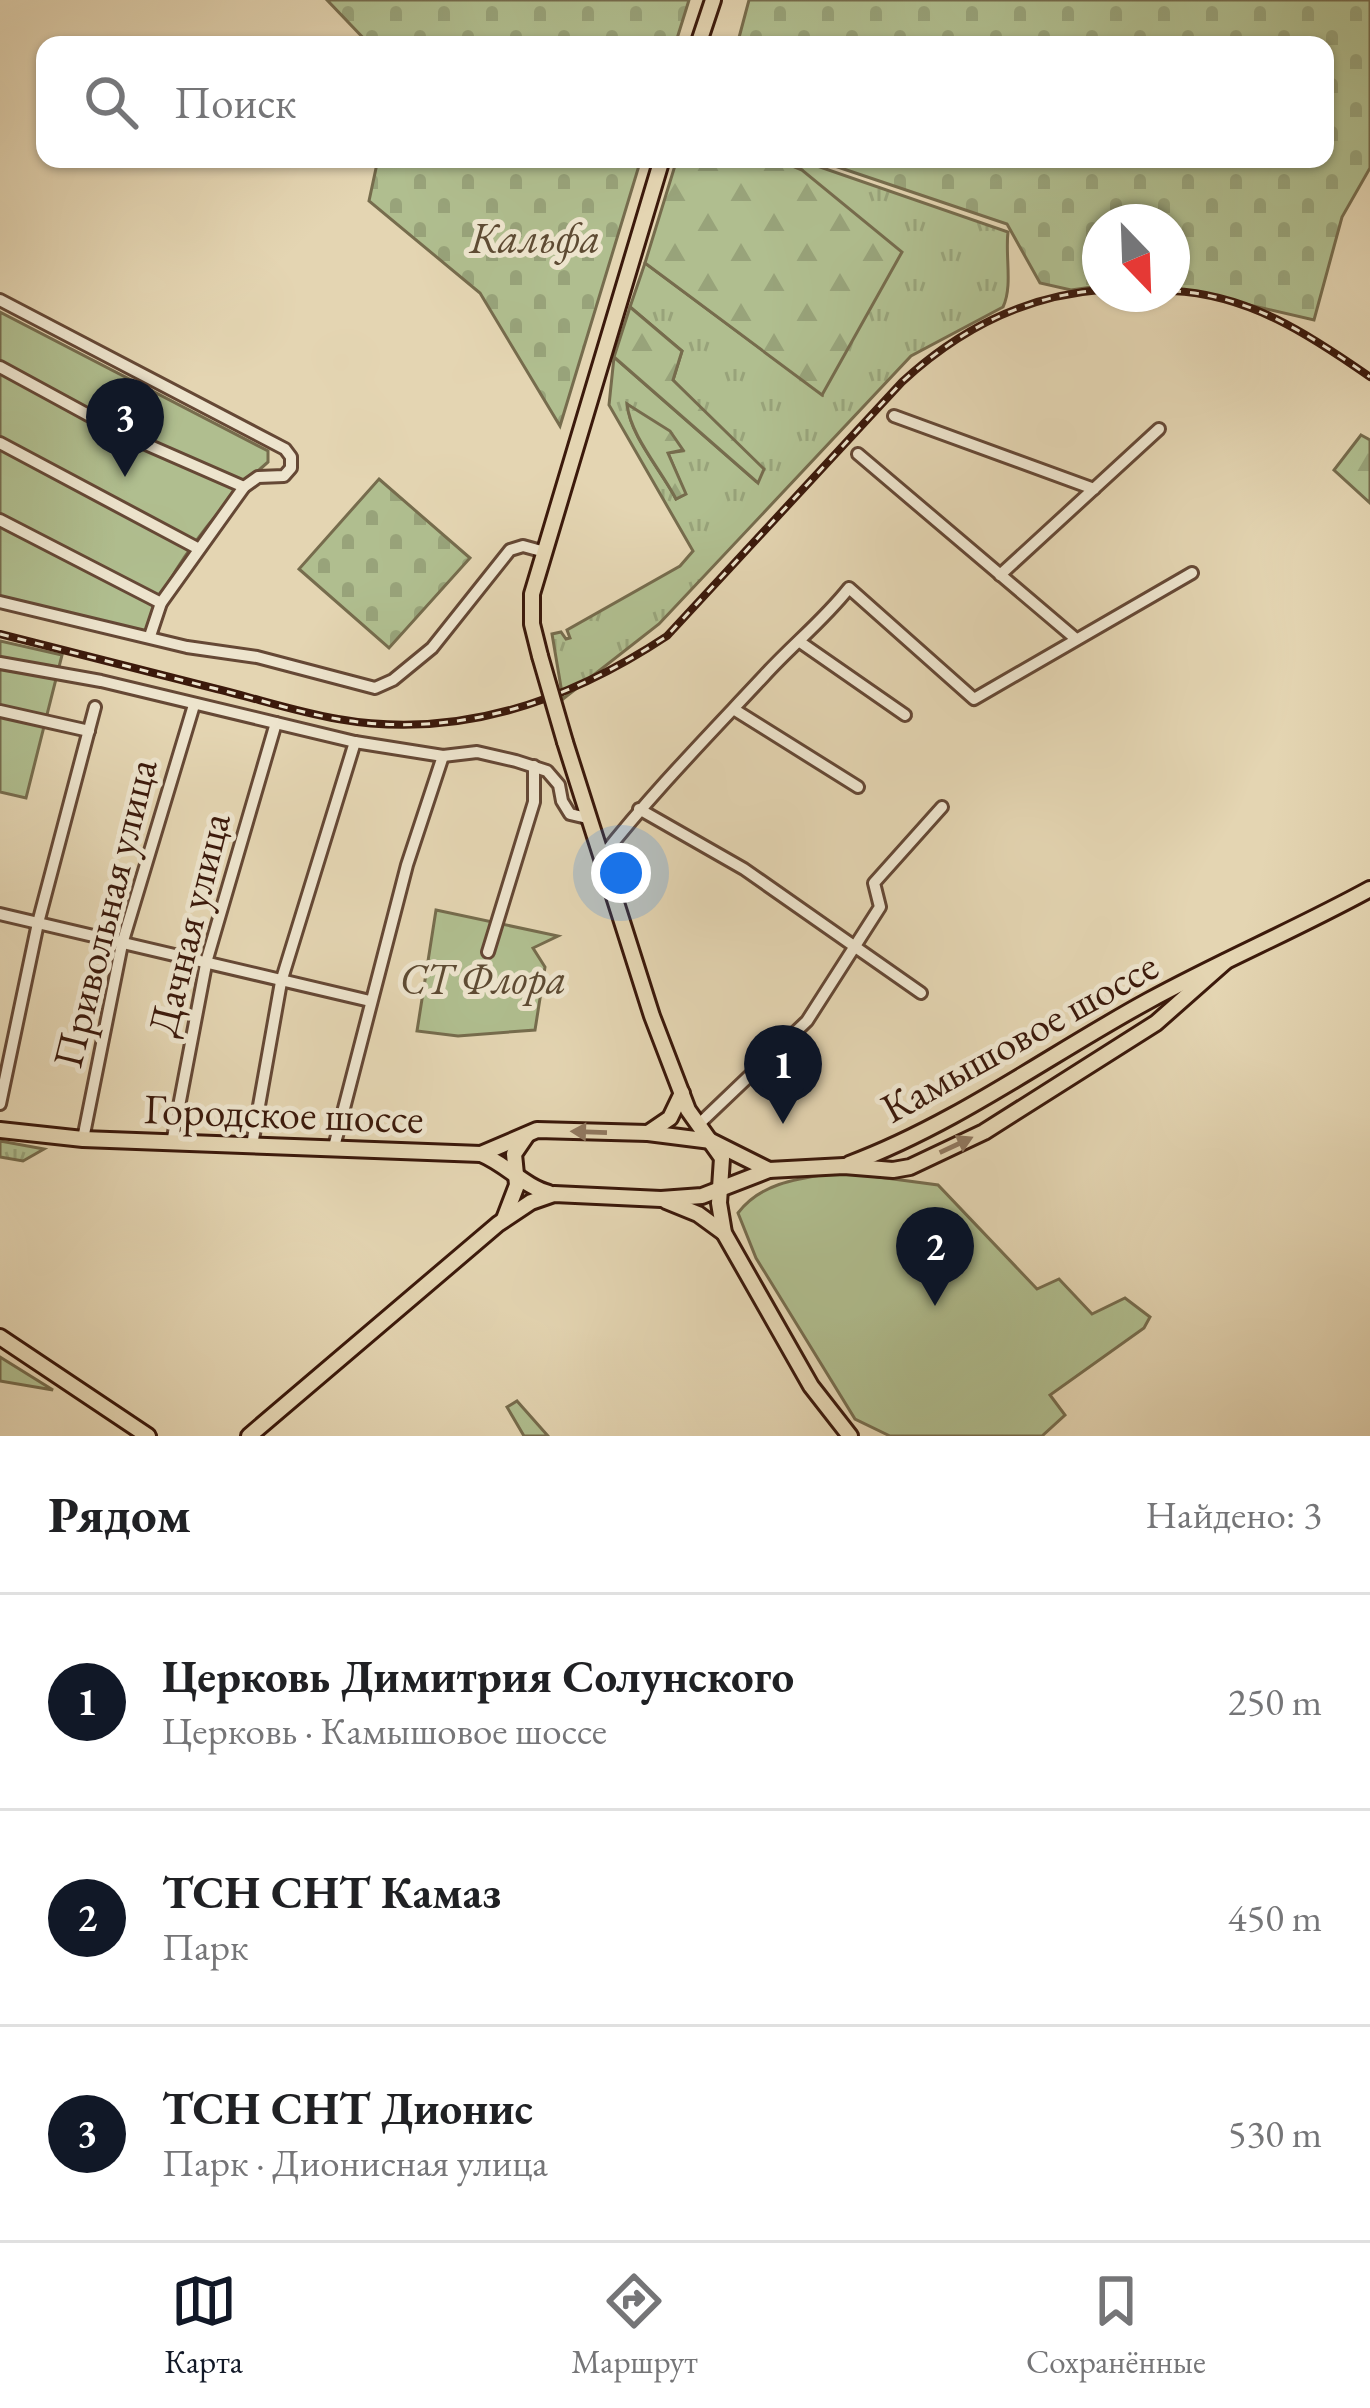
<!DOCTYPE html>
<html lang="ru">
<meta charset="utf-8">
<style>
body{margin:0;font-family:"EB Garamond",serif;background:#f2f2f2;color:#202124}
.compass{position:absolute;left:1082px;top:204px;width:108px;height:108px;border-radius:50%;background:#fff;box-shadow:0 3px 9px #0004;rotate:157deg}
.you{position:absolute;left:621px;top:873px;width:42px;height:42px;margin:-30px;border:9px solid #fff;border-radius:50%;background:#1a73e8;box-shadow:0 0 0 18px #1a73e833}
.badge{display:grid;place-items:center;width:78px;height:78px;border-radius:50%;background:#111827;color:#fff;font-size:39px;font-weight:700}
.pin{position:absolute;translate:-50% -99px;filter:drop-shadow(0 3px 6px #0008)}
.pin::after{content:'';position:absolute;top:63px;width:42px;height:36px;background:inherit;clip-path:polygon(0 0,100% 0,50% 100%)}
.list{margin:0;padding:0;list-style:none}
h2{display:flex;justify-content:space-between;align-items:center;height:156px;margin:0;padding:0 48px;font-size:51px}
h2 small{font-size:39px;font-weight:400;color:#757577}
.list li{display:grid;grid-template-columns:78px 1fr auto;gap:36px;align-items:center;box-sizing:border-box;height:216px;padding:0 48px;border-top:3px solid #e0e0e0}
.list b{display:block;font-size:45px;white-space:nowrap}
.list p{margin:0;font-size:39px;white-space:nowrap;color:#757577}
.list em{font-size:39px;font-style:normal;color:#757577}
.icon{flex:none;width:66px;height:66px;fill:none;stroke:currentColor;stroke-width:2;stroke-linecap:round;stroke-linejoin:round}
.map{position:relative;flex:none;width:1370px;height:1436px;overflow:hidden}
.search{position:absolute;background:#fff;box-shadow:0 3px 9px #0004;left:36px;right:36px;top:36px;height:132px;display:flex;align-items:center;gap:30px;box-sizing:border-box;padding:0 42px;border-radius:24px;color:#757577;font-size:45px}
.sheet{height:804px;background:#fff}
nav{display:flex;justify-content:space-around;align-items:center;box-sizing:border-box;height:168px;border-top:3px solid #e0e0e0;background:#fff;font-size:33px;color:#757577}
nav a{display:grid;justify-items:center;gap:6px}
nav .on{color:#111827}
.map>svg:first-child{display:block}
.grass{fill:url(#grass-tufts);stroke:#766c4d;stroke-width:3;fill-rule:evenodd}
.forest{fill:url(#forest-firs);stroke:#766c4d;stroke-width:3}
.cemetery{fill:url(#cemetery-stones);stroke:#766c4d;stroke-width:3}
.garden{fill:#b0be8f;stroke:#766c4d;stroke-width:3}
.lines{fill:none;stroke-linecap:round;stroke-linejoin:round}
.minor-casing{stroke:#654835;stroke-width:16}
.major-casing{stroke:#3b190b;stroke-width:20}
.minor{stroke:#ede4cd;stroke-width:10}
.major{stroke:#e4d5b2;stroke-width:14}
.rail-casing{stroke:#3b190b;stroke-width:8}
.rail{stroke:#ede4cd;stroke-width:3;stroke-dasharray:9;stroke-linecap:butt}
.major-bridge-casing{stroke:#3b190b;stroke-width:20;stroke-linecap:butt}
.major-bridge{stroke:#e4d5b2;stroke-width:14}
.oneway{fill:#90775e}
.labels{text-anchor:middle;stroke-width:10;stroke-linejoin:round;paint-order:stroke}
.park-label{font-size:42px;font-style:italic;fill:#5e4b33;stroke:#ede4cd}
.street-label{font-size:42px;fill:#3b190b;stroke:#ede4cd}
</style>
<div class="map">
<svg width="1370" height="1436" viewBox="0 0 1370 1436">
<defs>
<pattern id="grass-tufts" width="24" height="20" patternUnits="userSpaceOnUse" patternTransform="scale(3)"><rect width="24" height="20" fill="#b0be8f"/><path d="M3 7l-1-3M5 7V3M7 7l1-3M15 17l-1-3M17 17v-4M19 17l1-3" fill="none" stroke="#98a37a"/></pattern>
<pattern id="forest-firs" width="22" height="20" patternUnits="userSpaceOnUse" patternTransform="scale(3)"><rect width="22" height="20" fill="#b0be8f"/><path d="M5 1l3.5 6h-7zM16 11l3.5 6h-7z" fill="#98a37a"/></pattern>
<pattern id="cemetery-stones" width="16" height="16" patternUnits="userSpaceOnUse" patternTransform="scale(3)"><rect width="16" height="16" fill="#b0be8f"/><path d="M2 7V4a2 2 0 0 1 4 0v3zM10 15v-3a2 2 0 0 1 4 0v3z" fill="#98a37a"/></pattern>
</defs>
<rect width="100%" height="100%" fill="#e4d5b2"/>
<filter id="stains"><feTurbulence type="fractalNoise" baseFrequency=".00167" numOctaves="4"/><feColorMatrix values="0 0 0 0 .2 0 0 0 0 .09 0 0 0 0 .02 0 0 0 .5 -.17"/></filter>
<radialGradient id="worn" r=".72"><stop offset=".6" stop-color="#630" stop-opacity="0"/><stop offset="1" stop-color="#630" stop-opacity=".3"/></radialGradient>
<!-- grass -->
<g class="grass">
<path d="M776 159H797L1008 232C1005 256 1013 286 1003 307L911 356 659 624 563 699 552 634 561 632 566 639 570 638 567 630 680 566 693 551 609 405 614 357 757 482 673 380 682 351 630 307 645 263 822 394 802 170ZM628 405 682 451 668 453 685 494 676 499C662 472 628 433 628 405Z"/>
<polygon points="0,1141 44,1149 23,1161 0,1157"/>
<polygon points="0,1357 53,1390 0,1381"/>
</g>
<!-- forest -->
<g class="forest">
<polygon points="677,159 776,159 802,170 902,252 822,395 645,263"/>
<polygon points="630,307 682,351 673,380 764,469 758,483 614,357"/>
<path d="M627 404 670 431 683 450 668 453 686 494 676 499C661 470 630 435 627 404Z"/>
<polygon points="1361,435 1370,440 1370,503 1334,470"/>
</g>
<!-- cemetery -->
<g class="cemetery">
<polygon points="327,0 689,0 675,45 370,45"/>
<polygon points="749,0 1370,0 1370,168 1342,217 1314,320 1172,287 1172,222 1100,222 1100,286 1071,290 1040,283 1007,224 814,159 1325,159 1325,45 737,45"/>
<polygon points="378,159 641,159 560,426 480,293 369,201"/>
<polygon points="379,479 470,558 389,648 299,569"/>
</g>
<!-- garden -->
<g class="garden">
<path d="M0 312 268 451V462C221 503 159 579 144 641L0 603Z"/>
<polygon points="0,641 62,655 26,798 0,792"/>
<polygon points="436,910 558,936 533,948 545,967 535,1030 458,1036 417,1031"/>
<path d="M841 1172 938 1185 1037 1289 1059 1279 1092 1314 1125 1298 1150 1317 1144 1328 1050 1395 1065 1415 1042 1436H890L855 1419 756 1258 738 1213C762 1181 803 1178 841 1172Z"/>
<polygon points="517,1401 548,1436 524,1436 507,1407"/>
</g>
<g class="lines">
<defs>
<g id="minor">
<polyline points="0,300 285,449 291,457 291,468 284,476 258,477 244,487 161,603 150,636"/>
<polyline points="0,367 125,435 244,487"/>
<polyline points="894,416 1094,489"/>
<polyline points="0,443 199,549"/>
<polyline points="858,454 1076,639"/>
<polyline points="0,520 161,603"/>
<polyline points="1000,575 1159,429"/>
<polyline points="0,602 187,647 257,657 375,688 393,680 432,648 510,550 523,546 545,552"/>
<polyline points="800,642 905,715"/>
<polyline points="0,663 101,681 355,742 443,756 477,752 516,761 547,771 559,785 562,801 570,814 587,818"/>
<polyline points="735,710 858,787"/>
<polyline points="0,711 89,731"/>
<polyline points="639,809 744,869 921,993"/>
<path d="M601 858C652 793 708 736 764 676 792 645 823 621 849 588L974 699 1192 573"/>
<polyline points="0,914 370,1001"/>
<polyline points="488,952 534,802 534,766"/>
<polyline points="0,1104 38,923 95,707"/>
<polyline points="698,1125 807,1021 880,907 874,883 942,807"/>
<polyline points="83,1139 122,944 194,705"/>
<polyline points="172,1143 207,959 276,723"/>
<polyline points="252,1145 281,982 355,742"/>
<polyline points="334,1147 407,865 443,756"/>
</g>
<g id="major">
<polyline points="698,45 713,0"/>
<polyline points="540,656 532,624 532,594 662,159"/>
<polyline points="565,742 652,1016 688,1110 722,1158 719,1203 724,1233 811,1386 850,1436"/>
<path d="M0 1130 83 1139 481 1154C506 1164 525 1187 549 1193"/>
<polyline points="648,1133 670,1118 682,1093"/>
<polyline points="481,1154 537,1130 648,1133 711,1141 769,1170"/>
<path d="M849 1164C956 1124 1049 1055 1148 1001 1221 961 1297 929 1370 889"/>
<polyline points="666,1201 698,1214 724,1233"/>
<polyline points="504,1219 517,1185 514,1154 527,1135"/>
<polyline points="0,1337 148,1436"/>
<polyline points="249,1436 498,1224 531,1202 554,1194 661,1199 702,1196 769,1170 844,1166 893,1170 910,1167 984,1132 1156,1023 1225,962"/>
</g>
</defs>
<!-- minor casing -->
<use href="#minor" class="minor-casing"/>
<!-- major casing -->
<use href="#major" class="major-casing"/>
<!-- minor -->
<use href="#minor" class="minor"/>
<!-- major -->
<use href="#major" class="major"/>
<defs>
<g id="rail">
<path d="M1172 291C1248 294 1310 335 1370 377"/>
<path d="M0 634C71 652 142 670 213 688 255 698 296 712 338 719 457 740 569 701 667 636L902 382C957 331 1024 296 1100 290"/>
</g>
</defs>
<!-- rail casing -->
<use href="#rail" class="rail-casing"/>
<!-- rail -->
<use href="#rail" class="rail"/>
<defs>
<polyline id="major-bridge" points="540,656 565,742"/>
</defs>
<!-- major-bridge casing -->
<use href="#major-bridge" class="major-bridge-casing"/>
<!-- major-bridge -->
<use href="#major-bridge" class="major-bridge"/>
</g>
<!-- one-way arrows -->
<defs><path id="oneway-solid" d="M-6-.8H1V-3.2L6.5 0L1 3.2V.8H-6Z" transform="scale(3)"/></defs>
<g class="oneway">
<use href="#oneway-solid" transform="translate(589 1132) rotate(-178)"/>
<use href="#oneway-solid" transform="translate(956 1145) rotate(-25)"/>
</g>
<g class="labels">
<!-- park labels -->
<g class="park-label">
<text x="535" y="252">Кальфа</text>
<text x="483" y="993">СТ Флора</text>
</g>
<!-- street labels -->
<g class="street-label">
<text transform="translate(104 913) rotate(-76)" y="15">Привольная улица</text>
<text transform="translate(188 924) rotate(-76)" y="15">Дачная улица</text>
<text transform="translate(1019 1036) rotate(-29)" y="15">Камышовое шоссе</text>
<text transform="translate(284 1113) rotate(2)" y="15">Городское шоссе</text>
</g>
</g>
<rect width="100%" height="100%" filter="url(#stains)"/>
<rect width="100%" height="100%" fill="url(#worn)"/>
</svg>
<svg class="compass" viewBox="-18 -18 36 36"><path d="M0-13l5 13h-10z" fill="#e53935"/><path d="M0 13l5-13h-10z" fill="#757577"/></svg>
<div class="you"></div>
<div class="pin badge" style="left:783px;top:1124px">1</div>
<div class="pin badge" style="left:935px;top:1306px">2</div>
<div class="pin badge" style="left:125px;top:477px">3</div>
<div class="search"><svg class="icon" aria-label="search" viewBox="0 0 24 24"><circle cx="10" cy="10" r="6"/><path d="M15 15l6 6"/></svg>Поиск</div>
</div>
<section class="sheet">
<h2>Рядом<small>Найдено: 3</small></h2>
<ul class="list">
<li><span class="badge">1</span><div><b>Церковь Димитрия Солунского</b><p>Церковь · Камышовое шоссе</p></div><em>250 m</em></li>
<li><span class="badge">2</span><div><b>ТСН СНТ Камаз</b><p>Парк</p></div><em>450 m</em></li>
<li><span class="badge">3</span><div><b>ТСН СНТ Дионис</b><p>Парк · Дионисная улица</p></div><em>530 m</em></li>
</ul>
</section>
<nav>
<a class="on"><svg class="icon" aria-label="map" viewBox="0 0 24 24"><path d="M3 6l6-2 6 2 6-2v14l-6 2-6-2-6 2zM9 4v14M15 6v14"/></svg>Карта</a>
<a><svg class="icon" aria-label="directions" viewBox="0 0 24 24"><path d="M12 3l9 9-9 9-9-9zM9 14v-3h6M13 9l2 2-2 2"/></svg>Маршрут</a>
<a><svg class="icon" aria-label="saved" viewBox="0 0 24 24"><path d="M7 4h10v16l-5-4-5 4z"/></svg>Сохранённые</a>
</nav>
